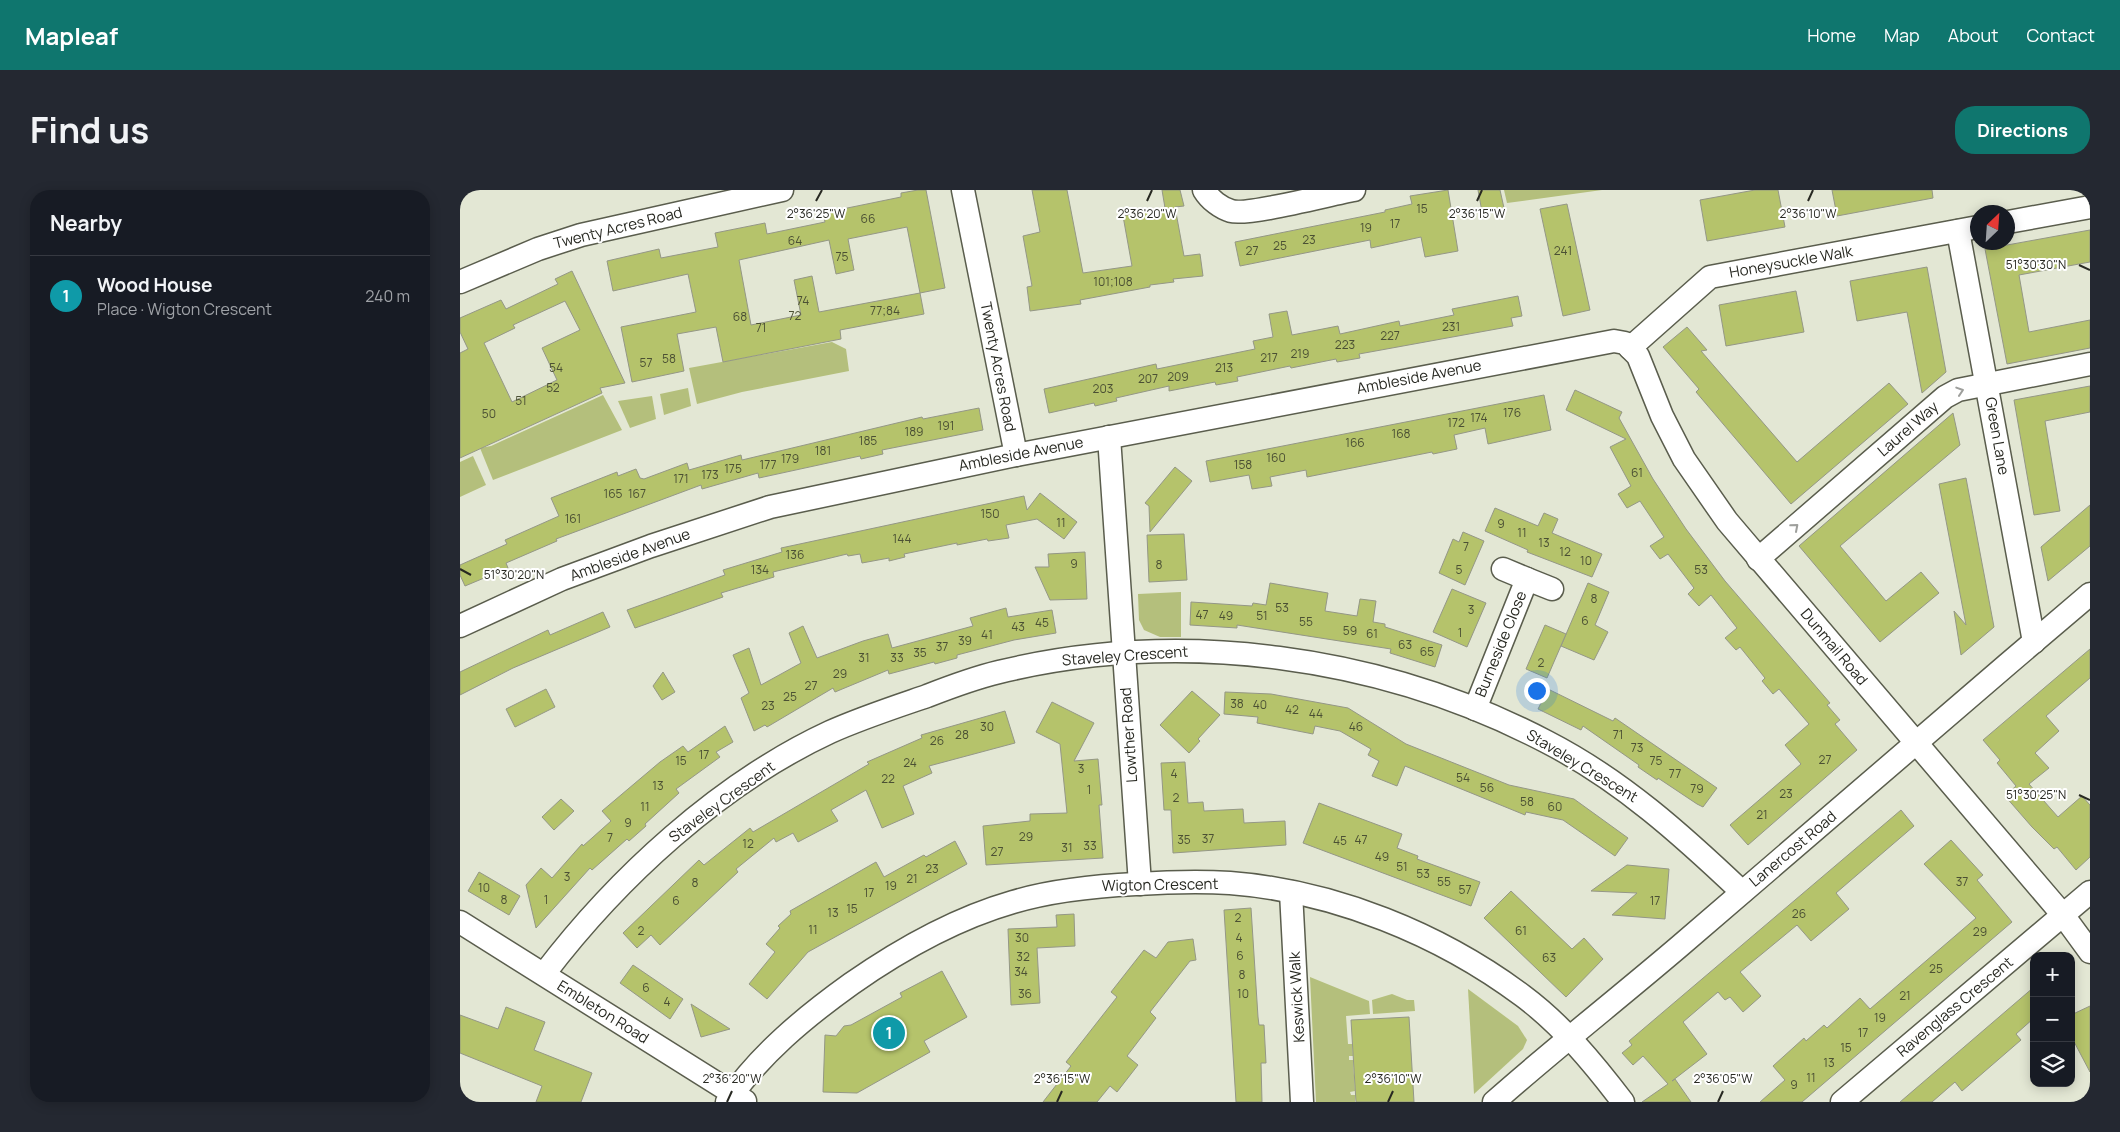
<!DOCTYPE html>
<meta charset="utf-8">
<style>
body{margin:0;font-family:Manrope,sans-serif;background:#242831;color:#f1f3f6}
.controls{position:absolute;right:15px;bottom:15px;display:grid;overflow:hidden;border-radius:10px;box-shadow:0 2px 12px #0003}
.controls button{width:45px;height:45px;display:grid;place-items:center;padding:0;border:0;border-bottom:1px solid #363941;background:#171b24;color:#f1f3f6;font:25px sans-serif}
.compass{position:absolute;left:1510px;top:15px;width:45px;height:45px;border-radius:50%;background:#171b24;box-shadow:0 2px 12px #0003;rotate:25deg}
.you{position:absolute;left:1076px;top:500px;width:18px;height:18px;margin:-12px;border:4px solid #fff;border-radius:50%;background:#1a73e8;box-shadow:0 0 0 8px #1a73e833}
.badge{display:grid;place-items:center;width:32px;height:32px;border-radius:50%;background:#0f766e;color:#fff;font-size:16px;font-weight:700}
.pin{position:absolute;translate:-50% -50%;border:2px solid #fff;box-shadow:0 1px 5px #0006}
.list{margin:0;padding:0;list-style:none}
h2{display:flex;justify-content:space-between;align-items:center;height:65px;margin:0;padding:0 20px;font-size:21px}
h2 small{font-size:16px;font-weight:400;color:#9ea1a6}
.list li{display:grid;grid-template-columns:32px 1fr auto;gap:15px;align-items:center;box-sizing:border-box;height:80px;padding:0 20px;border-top:1px solid #363941}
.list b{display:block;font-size:19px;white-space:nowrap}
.list p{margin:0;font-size:16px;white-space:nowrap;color:#9ea1a6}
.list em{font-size:16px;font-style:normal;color:#9ea1a6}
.icon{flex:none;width:28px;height:28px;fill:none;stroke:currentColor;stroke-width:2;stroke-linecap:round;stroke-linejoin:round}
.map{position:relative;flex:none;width:1630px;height:912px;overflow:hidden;border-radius:20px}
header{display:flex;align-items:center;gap:30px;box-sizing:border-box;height:70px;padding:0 25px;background:#0f766e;color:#fff}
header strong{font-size:24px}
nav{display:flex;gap:28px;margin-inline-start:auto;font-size:18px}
.intro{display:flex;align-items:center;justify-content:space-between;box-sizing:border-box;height:120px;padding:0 30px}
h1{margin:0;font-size:35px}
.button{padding:12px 22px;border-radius:20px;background:#0f766e;color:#fff;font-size:18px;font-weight:700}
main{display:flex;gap:30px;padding:0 30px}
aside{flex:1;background:#171b24;border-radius:20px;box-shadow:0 2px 12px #0003}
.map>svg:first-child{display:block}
.green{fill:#b4bf7c}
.building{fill:#b5c36b;stroke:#949786;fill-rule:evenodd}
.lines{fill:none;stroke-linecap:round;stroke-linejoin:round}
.minor-casing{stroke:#5a5d4d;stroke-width:25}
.minor{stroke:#fff;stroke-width:22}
.oneway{stroke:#9e9f9c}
.ticks{fill:none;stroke:#282922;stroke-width:2}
.labels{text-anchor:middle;stroke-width:4;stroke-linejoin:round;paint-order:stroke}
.number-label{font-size:12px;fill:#4b5034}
.street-label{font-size:15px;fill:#282922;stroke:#fff}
.ticks-label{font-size:12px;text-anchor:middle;fill:#282922;stroke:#fff;stroke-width:4;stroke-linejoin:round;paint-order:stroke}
</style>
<header>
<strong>Mapleaf</strong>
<nav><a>Home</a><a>Map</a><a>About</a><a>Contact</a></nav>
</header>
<div class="intro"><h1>Find us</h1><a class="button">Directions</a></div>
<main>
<aside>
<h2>Nearby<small></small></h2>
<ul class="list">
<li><span class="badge" style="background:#0f9aa8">1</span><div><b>Wood House</b><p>Place · Wigton Crescent</p></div><em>240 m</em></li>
</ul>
</aside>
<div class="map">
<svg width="1630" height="912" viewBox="0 0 1630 912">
<rect width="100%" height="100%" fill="#e3e7d4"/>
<!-- green -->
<g class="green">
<polygon points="1044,0 1142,0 1047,13"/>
<polygon points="372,152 386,159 389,181 282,202 237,214 229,178"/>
<polygon points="228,198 231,216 204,225 200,204"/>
<polygon points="143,205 162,240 33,290 20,258 31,256"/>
<polygon points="192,206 196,229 170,238 158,211"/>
<polygon points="13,266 26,295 0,307 0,272"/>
<polygon points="721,402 721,447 700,447 684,440 679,430 678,404"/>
<polygon points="850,787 909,811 910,824 886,826 888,854 892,854 893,866 889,866 889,870 893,870 895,901 890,902 891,905 895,905 895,912 856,912"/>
<polygon points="1008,799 1058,836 1067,850 1063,859 1014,904"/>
<polygon points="932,804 947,810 954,810 955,821 913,824 912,810"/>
</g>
<!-- building -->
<g class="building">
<path d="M458 0H466L485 98 460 103 464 124 380 140 381 149 263 172 256 137 217 144 224 181 172 192 161 137 236 122 228 84 153 101 147 71 199 59 201 68 258 57 255 43 305 33 307 44 365 32 363 23 441 7V3ZM447 37 460 103 359 122 352 86 334 90 341 125 291 135 279 70 369 50 376 84 394 80 388 49Z"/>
<polygon points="572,0 607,0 623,83 672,76 663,26 705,18 702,0 720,0 724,16 715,17 724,66 740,64 743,86 713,89 714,92 690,95 690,97 620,110 621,114 570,121 567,97 572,96 563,46 580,42"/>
<polygon points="988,0 998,61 965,67 961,47 911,58 910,50 780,76 775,52 925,22 925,20 952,14 950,6"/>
<polygon points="1018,0 1040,0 1044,18 1022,22"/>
<polygon points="1295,0 1318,0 1325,37 1247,51 1240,10"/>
<polygon points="1372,0 1472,0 1473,8 1377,26"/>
<polygon points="1107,14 1130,120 1103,126 1080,19"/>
<polygon points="1630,40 1630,72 1559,85 1569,142 1630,130 1630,158 1547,174 1525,59"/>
<polygon points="1467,77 1486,182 1462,203 1447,122 1397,131 1390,91"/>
<path d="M112 81 165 193 140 198 142 203 0 268V163L8 159 0 142V128L41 110 46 119 98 94 95 89ZM105 111 120 140 82 158 97 190 52 212 24 153 55 138 53 135Z"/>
<polygon points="1336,101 1344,142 1266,156 1259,115"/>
<polygon points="1058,106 1062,126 1051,128 1053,136 899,164 900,168 877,172 876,169 831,178 830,176 777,187 778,191 756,195 755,192 709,201 709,196 656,208 657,211 635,216 634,213 589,223 584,199 696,174 697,179 795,159 793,151 813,147 809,124 827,121 832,145 878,136 880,144 939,131 940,136 994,125 992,119"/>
<polygon points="1227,137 1247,160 1241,161 1337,272 1429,193 1448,214 1331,314 1236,202 1239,199 1203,157"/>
<polygon points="1630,196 1630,222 1585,231 1600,321 1574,325 1554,210"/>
<polygon points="1115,200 1162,222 1159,228 1193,289 1226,339 1265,391 1370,513 1367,515 1380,530 1375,534 1397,560 1288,655 1270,635 1341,574 1325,555 1349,534 1319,499 1313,504 1302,491 1305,488 1280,457 1276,460 1265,448 1277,438 1251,405 1239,416 1228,404 1234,398 1208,364 1200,369 1190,356 1204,347 1180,311 1167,318 1158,304 1171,296 1150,257 1166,249 1106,220"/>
<polygon points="1084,205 1091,240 1028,254 1025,238 994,245 997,259 973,264 972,262 847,287 846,280 810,287 812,296 792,299 789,285 750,292 746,271"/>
<polygon points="519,218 523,240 422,260 423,264 401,269 400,266 299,288 298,283 242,299 241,295 96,349 97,351 46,373 48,378 5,396 0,385 0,375 47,354 45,350 99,326 91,308 157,282 158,286 176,279 180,288 184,289 227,273 229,280 281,265 282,270 462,227 463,229"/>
<polygon points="1493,223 1500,255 1380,356 1426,411 1461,382 1479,403 1420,452 1339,356"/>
<polygon points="715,277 732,291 690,342 689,316 685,313"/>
<polygon points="1506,288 1534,437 1501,465 1494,421 1506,435 1479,294"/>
<polygon points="580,303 617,332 604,349 577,329 546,335 549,348 528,351 527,349 497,355 497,353 444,364 445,367 429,371 429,368 402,373 400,364 388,366 387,364 313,382 314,387 261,403 263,407 175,438 167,420 265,385 263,380 322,362 321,358 564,306 567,320"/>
<polygon points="1630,315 1630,356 1588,391 1581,357"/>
<polygon points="1035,318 1078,336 1084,323 1098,329 1092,343 1142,364 1132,387 1067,362 1068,360 1025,341"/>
<polygon points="1003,342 1024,351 1005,395 979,383 993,349 999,352"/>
<polygon points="724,344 727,390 689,392 687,345"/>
<polygon points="625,362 627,409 590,410 575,377 589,377 588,364"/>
<polygon points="810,393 868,403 865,421 897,426 900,409 916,411 913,432 925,434 925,437 982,455 975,477 930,463 931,459 777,435 777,438 730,435 731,412 792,416 793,413 806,415"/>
<polygon points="1128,393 1149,402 1135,435 1148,442 1134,470 1101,456"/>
<polygon points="992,399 1026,413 1007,457 973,442"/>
<polygon points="546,418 548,427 592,420 596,443 554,450 497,465 497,468 475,474 474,472 429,484 428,480 375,502 373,498 307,537 305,535 294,541 281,508 289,503 273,465 289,458 301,495 341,473 329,443 343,436 357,468 403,451 428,444 432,458 513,436 510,428"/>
<polygon points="143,422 150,437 53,478 0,505 0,482 88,440 90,445"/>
<polygon points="1085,435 1106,444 1087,488 1066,479"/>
<polygon points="1630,459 1630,488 1586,526 1599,541 1575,563 1589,578 1569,594 1598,627 1622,606 1630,615 1630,667 1616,680 1597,657 1594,659 1572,637 1545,606 1556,596 1537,573 1540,570 1523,550"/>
<polygon points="203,482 215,502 202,510 193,496"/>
<polygon points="86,499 95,517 55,537 46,519"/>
<polygon points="1088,499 1153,531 1155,528 1257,598 1243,617 1237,614 1198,588 1197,590 1178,577 1179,575 1123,536 1121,540 1078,519"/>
<polygon points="732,501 760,525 738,549 740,551 729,563 700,535"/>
<polygon points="765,502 811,504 888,518 946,554 1049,595 1114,609 1168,648 1155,666 1103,630 1066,622 1065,625 945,576 937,596 912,586 919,571 908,565 911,559 880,541 855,536 853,544 797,533 798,527 764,524"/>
<polygon points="592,512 634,533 614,571 638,569 642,615 639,615 643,668 526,675 523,636 570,631 570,624 607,623 600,554 576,542"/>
<polygon points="545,521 555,553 469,576 472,583 443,596 454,624 422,638 406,600 371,620 378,631 338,652 333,643 316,652 314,648 276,679 278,682 200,755 191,745 177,758 163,743 239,670 244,675 290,638 293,642 409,574 407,572 462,548 461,545"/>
<polygon points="265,536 273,552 256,562 260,567 216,599 219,603 185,634 186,636 169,651 167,649 132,680 130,678 76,738 66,695 81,678 92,688 122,654 123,656 151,631 142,621 200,572 223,556 228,562"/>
<polygon points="725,572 728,613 743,612 744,621 783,619 784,633 825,631 826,655 713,663 711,620 704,620 701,573"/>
<polygon points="101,609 114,621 94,640 82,627"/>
<polygon points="859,613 942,644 937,658 958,666 957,669 1020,692 1011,716 843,653"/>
<polygon points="1441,620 1454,636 1376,703 1389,719 1351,751 1337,735 1280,782 1301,806 1283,822 1270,807 1265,810 1258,802 1223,832 1247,864 1212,891 1215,889 1231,912 1182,912 1208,894 1183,866 1173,875 1162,863 1172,855 1169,851"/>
<polygon points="1491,650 1523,685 1517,690 1552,732 1342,912 1300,912 1325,890 1313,876 1344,848 1346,851 1364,835 1367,838 1400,808 1410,819 1516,728 1464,674"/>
<polygon points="495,651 507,674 348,762 307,809 289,794 315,762 306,754 320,738 318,736 331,724 330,721 416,672 424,687 464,665 466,667"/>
<polygon points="1167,675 1209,679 1205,729 1152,725 1177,703 1131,701"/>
<polygon points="19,682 60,706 49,725 8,701"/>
<polygon points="1051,701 1112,759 1124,748 1143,769 1106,807 1024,728"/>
<polygon points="791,718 798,827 799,835 804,835 806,873 801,873 802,912 776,912 764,720"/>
<polygon points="614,724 615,756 577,758 580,813 551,815 548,739 597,737 596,725"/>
<polygon points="733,749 736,770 730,771 690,822 696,828 667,866 678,875 657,902 650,896 637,912 583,912 611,876 606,872 657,807 651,802 684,760 696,768 708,752"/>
<polygon points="173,775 223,809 210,829 160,793"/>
<polygon points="482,781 507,827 464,851 470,862 397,903 363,902 365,845 376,846 384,836 391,835 442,807 440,803"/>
<polygon points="1574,797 1574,828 1556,844 1561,850 1502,901 1495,892 1472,912 1440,912"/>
<polygon points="231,814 270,839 241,847"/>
<polygon points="1630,816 1630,882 1611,846 1611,825"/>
<polygon points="46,817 85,832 74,860 132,883 121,912 76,912 82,896 0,863 0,825 38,839"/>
<polygon points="949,827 954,912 896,912 891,830"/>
</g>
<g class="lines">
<defs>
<g id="minor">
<polyline points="503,0 556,265"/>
<path d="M744 0C750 10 761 18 771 21 788 26 871 4 894 0"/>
<polyline points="1548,32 1630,17"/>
<polyline points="1498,41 1574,452"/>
<polyline points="0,92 78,59 121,45 322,0"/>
<polyline points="1170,158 1250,87 1518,37"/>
<polyline points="649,247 680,694"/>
<polyline points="1298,369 1485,207 1498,200 1630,174"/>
<polyline points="1043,379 1067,389"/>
<polyline points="0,436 102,389 191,356 310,317 556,265 1154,151 1165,153 1178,166 1202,226 1224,269 1267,331 1603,725 1630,762"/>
<polyline points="1015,519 1067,389 1092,399"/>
<polyline points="831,702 842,912"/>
<polyline points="0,732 285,911"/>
<path d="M84 784C157 688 260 593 370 542 401 528 435 517 467 506 490 497 514 488 539 482 721 438 921 465 1087 552 1161 590 1222 645 1282 702"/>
<path d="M267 912C300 864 345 827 391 794 441 759 494 729 553 712 593 700 635 696 676 694 708 692 739 691 770 693 874 701 980 744 1063 806 1102 835 1134 874 1163 912"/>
<path d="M1034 912C1095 858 1159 808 1221 755 1358 638 1493 520 1630 404"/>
<polyline points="1382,912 1630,702"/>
</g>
</defs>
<!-- minor casing -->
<use href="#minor" class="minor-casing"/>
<!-- minor -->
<use href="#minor" class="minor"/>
</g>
<!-- one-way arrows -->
<defs><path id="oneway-chevron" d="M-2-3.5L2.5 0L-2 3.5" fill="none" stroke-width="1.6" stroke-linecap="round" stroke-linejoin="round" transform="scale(1.25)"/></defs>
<g class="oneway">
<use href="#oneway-chevron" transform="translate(1500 201) rotate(-18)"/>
<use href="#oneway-chevron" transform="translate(1335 337) rotate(-41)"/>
</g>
<!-- ticks -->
<path class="ticks" d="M356 11 362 0M687 11 692 0M1017 11 1022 0M1348 11 1353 0M1619 75 1630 80M0 379 11 385M1619 605 1630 610M267 912 272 901M597 912 602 901M928 912 933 901M1258 912 1263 901"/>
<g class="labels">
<!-- number labels -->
<g class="number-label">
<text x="962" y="23">15</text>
<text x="408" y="33">66</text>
<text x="935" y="38">17</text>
<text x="906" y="42">19</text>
<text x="849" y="54">23</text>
<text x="335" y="55">64</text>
<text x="820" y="60">25</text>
<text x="792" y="65">27</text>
<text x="1103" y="65">241</text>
<text x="382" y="71">75</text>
<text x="653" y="96">101;108</text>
<text x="343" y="115">74</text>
<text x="425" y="125">77;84</text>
<text x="335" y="130">72</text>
<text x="280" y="131">68</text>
<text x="991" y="141">231</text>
<text x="301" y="142">71</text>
<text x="930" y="150">227</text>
<text x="885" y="159">223</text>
<text x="840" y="168">219</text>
<text x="809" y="172">217</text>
<text x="209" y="173">58</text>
<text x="186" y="177">57</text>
<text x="96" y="182">54</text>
<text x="764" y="182">213</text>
<text x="718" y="191">209</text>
<text x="688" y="193">207</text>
<text x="93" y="202">52</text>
<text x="643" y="203">203</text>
<text x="61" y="215">51</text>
<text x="1052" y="227">176</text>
<text x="29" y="228">50</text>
<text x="1019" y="232">174</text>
<text x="996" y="237">172</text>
<text x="486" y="240">191</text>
<text x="454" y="246">189</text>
<text x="941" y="248">168</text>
<text x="408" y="255">185</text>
<text x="895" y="257">166</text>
<text x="363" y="265">181</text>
<text x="816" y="272">160</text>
<text x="330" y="273">179</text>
<text x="308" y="279">177</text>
<text x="783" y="279">158</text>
<text x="273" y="283">175</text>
<text x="1177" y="287">61</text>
<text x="250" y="289">173</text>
<text x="221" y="293">171</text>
<text x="153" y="308">165</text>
<text x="177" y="308">167</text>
<text x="530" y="328">150</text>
<text x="113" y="333">161</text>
<text x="601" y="337">11</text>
<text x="1041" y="338">9</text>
<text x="1062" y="347">11</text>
<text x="442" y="353">144</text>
<text x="1084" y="357">13</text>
<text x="1006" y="361">7</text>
<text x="1105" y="366">12</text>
<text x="335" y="369">136</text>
<text x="1126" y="375">10</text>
<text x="614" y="378">9</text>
<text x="699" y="379">8</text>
<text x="300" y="384">134</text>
<text x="999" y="384">5</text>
<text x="1241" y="384">53</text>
<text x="1134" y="413">8</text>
<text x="822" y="422">53</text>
<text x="1011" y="424">3</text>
<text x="742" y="429">47</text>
<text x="766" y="430">49</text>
<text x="802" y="430">51</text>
<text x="1125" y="435">6</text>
<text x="846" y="436">55</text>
<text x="582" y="437">45</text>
<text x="558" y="441">43</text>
<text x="890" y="445">59</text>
<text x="1000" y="447">1</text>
<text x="912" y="448">61</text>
<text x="527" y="449">41</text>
<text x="505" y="455">39</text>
<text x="945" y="459">63</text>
<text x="482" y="461">37</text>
<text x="967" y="466">65</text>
<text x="460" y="467">35</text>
<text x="404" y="472">31</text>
<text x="437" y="472">33</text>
<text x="1081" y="477">2</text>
<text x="380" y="488">29</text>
<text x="351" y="500">27</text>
<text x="330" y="511">25</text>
<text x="777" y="518">38</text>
<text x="800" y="519">40</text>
<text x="308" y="520">23</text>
<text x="832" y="524">42</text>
<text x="856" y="528">44</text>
<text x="527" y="541">30</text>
<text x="896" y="541">46</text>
<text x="502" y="549">28</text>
<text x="1158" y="549">71</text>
<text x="477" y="555">26</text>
<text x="1177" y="562">73</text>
<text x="244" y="569">17</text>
<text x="1365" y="574">27</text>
<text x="221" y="575">15</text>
<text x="1196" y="575">75</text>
<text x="450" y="577">24</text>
<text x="621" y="583">3</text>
<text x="714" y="588">4</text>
<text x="1215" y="588">77</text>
<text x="1003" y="592">54</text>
<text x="428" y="593">22</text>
<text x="198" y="600">13</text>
<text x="1027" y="602">56</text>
<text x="1237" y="603">79</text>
<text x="629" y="604">1</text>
<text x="1326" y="608">23</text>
<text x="716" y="612">2</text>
<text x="1067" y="616">58</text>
<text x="185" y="621">11</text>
<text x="1095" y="621">60</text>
<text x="1302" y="629">21</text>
<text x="168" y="637">9</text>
<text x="566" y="651">29</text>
<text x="150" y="652">7</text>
<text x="748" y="653">37</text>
<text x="724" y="654">35</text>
<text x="901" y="654">47</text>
<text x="880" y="655">45</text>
<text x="288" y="658">12</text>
<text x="630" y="660">33</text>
<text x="607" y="662">31</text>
<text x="537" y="666">27</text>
<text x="922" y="671">49</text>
<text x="942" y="681">51</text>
<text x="472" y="683">23</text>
<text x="963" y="688">53</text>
<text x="107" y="691">3</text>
<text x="452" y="693">21</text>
<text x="984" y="696">55</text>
<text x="1502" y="696">37</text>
<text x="235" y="697">8</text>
<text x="431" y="700">19</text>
<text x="24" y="702">10</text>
<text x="1005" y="704">57</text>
<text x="409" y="707">17</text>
<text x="44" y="714">8</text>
<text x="86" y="714">1</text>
<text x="216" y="715">6</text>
<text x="1195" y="715">17</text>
<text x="392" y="723">15</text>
<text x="373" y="727">13</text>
<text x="1339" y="728">26</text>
<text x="778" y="732">2</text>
<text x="353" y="744">11</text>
<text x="181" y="745">2</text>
<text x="1061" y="745">61</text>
<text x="1520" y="746">29</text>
<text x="562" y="752">30</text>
<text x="779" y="752">4</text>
<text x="780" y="770">6</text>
<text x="563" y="771">32</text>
<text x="1089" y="772">63</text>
<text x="1476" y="783">25</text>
<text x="561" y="786">34</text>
<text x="782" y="789">8</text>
<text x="186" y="802">6</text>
<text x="565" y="808">36</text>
<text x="783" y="808">10</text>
<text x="1445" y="810">21</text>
<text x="207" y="816">4</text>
<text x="1420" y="832">19</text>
<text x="1403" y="847">17</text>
<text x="1386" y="862">15</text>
<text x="1369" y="877">13</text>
<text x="1351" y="892">11</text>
<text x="1334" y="899">9</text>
</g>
<!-- street labels -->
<g class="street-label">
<text transform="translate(158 38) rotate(-14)" y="5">Twenty Acres Road</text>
<text transform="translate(1331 72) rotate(-10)" y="5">Honeysuckle Walk</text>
<text transform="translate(538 177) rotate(79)" y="5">Twenty Acres Road</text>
<text transform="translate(959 187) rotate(-11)" y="5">Ambleside Avenue</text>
<text transform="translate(1448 239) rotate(-41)" y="5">Laurel Way</text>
<text transform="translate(1537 246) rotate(80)" y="5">Green Lane</text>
<text transform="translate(561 264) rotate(-11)" y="5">Ambleside Avenue</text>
<text transform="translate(170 365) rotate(-20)" y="5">Ambleside Avenue</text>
<text transform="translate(1041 454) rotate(-68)" y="5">Burneside Close</text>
<text transform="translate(1374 457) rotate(50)" y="5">Dunmail Road</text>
<text transform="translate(665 466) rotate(-4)" y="5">Staveley Crescent</text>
<text transform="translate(669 545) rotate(-94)" y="5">Lowther Road</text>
<text transform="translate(1122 576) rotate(31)" y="5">Staveley Crescent</text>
<text transform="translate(262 612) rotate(-36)" y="5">Staveley Crescent</text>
<text transform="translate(1333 659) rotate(-40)" y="5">Lanercost Road</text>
<text transform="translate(700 695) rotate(-1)" y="5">Wigton Crescent</text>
<text transform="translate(837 807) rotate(-93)" y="5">Keswick Walk</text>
<text transform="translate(1495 817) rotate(-40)" y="5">Ravenglass Crescent</text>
<text transform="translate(143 822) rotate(32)" y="5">Embleton Road</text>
</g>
</g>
<g class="ticks-label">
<text x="356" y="28">2°36'25"W</text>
<text x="687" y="28">2°36'20"W</text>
<text x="1017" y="28">2°36'15"W</text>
<text x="1348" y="28">2°36'10"W</text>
<text x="1576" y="79">51°30'30"N</text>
<text x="54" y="389">51°30'20"N</text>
<text x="1576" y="609">51°30'25"N</text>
<text x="272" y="893">2°36'20"W</text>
<text x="602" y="893">2°36'15"W</text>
<text x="933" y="893">2°36'10"W</text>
<text x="1263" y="893">2°36'05"W</text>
</g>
</svg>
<div class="controls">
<button>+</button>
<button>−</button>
<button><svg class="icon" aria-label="layers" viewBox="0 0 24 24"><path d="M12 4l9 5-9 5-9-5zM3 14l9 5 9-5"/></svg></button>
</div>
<svg class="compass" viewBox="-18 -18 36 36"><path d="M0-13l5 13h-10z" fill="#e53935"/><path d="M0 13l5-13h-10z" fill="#9ea1a6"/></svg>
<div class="you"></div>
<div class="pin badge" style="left:429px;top:843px;background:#0f9aa8">1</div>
</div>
</main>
